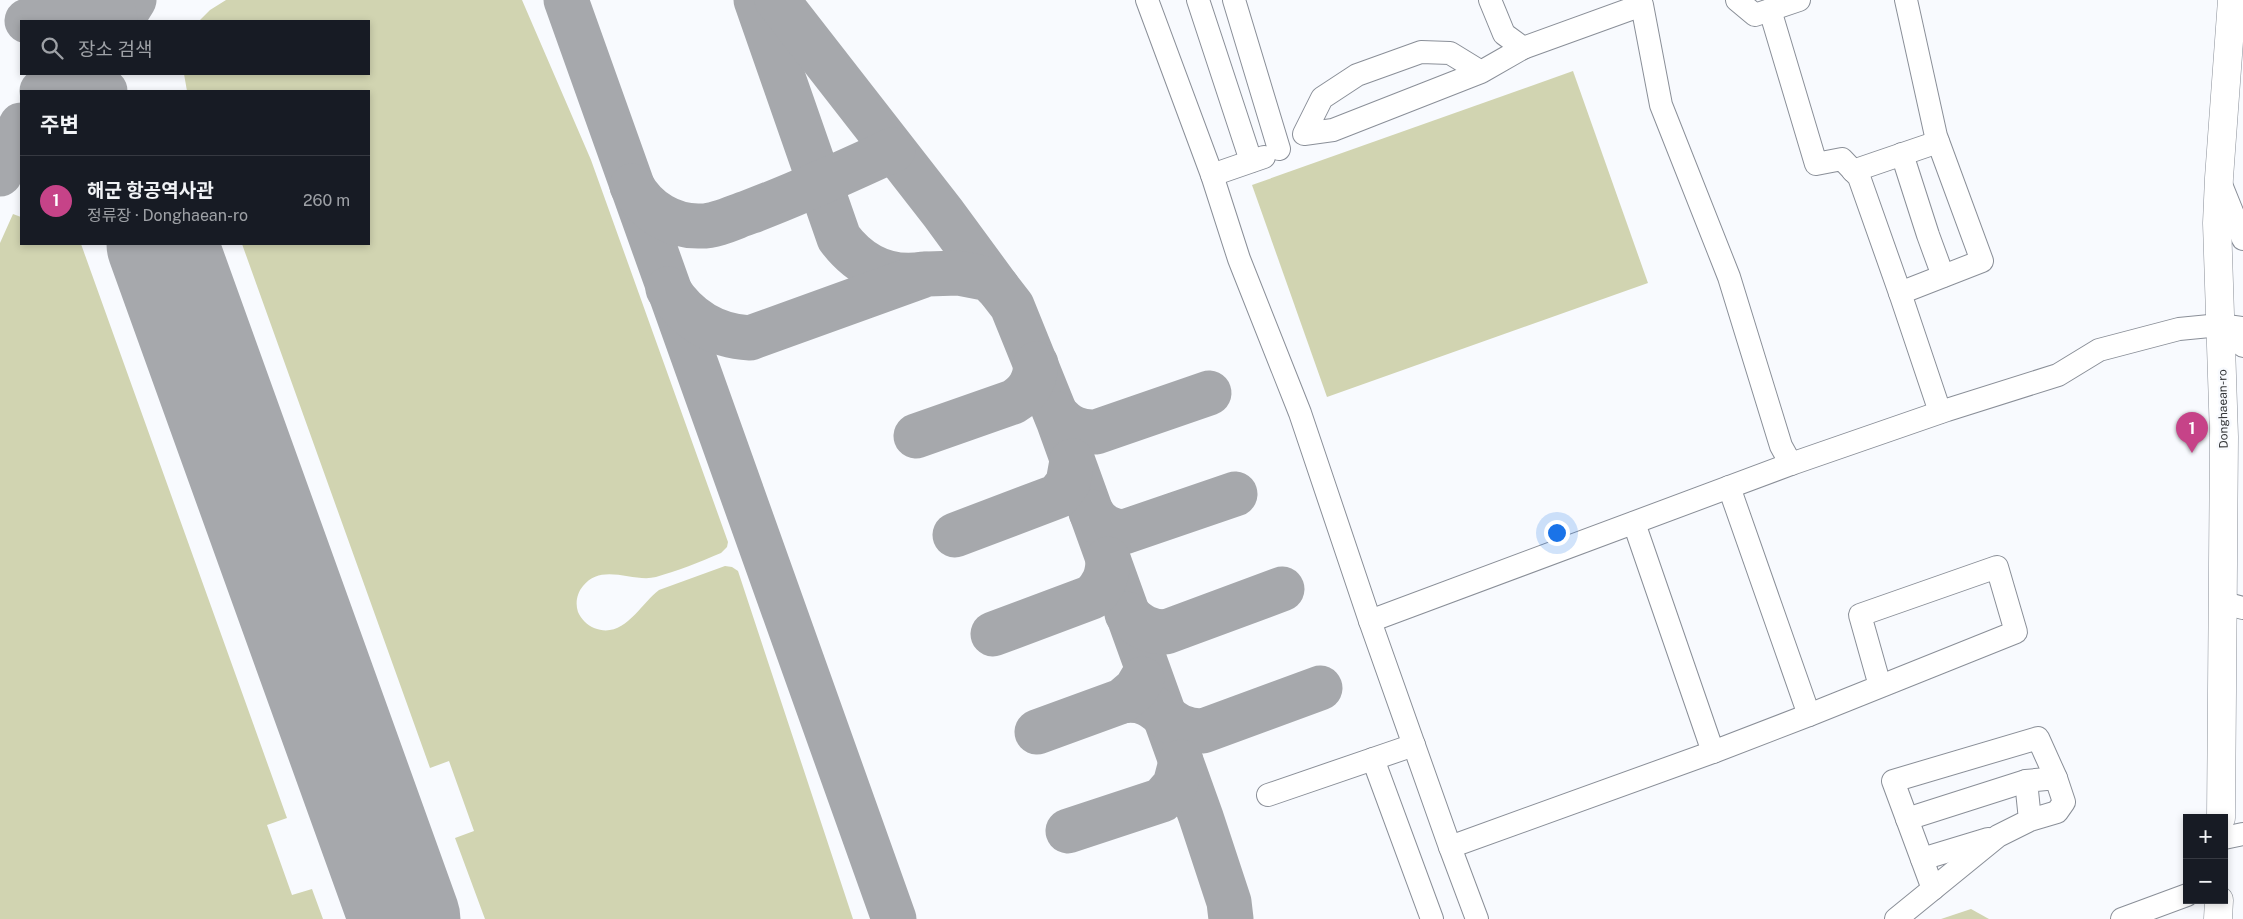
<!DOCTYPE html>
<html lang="ko">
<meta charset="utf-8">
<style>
body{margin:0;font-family:"Public Sans","Noto Sans KR",sans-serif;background:#242831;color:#f1f3f6}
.controls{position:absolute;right:15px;bottom:15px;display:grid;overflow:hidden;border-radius:0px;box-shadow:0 2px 8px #0003}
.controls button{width:45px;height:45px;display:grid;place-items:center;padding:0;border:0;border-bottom:1px solid #363941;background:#171b24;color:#f1f3f6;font:25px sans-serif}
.you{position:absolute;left:1556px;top:532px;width:18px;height:18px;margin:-12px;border:4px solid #fff;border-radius:50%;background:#1a73e8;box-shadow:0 0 0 8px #1a73e833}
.badge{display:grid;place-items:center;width:32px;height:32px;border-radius:50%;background:#c64388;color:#fff;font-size:16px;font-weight:700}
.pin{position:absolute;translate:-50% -41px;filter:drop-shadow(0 1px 2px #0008)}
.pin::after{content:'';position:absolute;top:26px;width:18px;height:15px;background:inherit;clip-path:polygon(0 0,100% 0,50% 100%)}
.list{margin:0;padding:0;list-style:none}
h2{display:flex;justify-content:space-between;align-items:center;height:65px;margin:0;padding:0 20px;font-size:21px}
h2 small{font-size:16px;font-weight:400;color:#9ea1a6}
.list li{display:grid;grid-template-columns:32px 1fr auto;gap:15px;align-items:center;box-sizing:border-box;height:90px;padding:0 20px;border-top:1px solid #363941}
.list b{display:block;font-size:19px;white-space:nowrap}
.list p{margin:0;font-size:16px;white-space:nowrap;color:#9ea1a6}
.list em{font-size:16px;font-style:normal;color:#9ea1a6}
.icon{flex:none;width:28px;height:28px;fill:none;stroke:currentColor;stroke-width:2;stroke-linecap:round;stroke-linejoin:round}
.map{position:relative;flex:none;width:2243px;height:919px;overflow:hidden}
.search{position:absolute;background:#171b24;box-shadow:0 2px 8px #0003;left:20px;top:20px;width:350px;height:55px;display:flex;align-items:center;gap:12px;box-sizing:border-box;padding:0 18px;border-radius:0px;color:#9ea1a6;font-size:19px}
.panel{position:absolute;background:#171b24;box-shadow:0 2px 8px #0003;left:20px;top:90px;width:350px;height:155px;border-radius:0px}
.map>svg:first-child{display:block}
.green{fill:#d1d4b1}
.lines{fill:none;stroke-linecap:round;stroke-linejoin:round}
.taxiway{stroke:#a6a8ac;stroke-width:45}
.runway{stroke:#a6a8ac;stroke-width:111}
.minor-casing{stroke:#8a8f98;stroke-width:24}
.major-casing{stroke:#8a8f98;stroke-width:29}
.minor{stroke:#fff;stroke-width:22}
.major{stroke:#fff;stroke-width:28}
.labels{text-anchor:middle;stroke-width:5;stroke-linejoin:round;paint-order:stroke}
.street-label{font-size:12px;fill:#343639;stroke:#f8fafe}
</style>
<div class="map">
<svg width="2243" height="919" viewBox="0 0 2243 919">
<rect width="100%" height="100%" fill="#f8fafe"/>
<!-- green -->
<g class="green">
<path d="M226 0H522L591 160 728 542 727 547 721 553C700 562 677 571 656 577 633 583 602 562 583 586 577 593 575 603 578 612 581 619 587 625 594 628 624 640 640 604 659 590L725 566 732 567 738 571 853 919H485L455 838 474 831 449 761 430 768 242 244H369V91H187L184 74H369V21H199L210 10Z"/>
<polygon points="1573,71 1648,283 1327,397 1252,185"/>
<polygon points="13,214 21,217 21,244 81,244 287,818 267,825 292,895 312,889 323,919 0,919 0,243"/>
<polygon points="1971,909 1989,919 1941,919"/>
</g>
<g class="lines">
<!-- taxiway -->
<g class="taxiway">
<polyline points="566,0 894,919"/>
<path d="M756 0 839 238C860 266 889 280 924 274"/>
<polyline points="777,0 943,213 998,288"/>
<polyline points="27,21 86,0"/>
<polyline points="121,21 134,0"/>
<path d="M42 91C61 78 86 78 105 91"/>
<polyline points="0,174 21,125"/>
<path d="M632 186C646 211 672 227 701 226 717 226 734 217 749 212 798 194 845 172 893 150"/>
<path d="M668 289C687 319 714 336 750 338L927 274 958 273 989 279 998 288 1012 306 1058 420 1201 817 1229 902 1231 919"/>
<path d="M1056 414C1067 427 1079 433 1096 432L1209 393"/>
<path d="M916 436 1013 402C1028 393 1035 382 1036 364"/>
<path d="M1091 512C1099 525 1109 531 1124 532L1235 494"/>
<polyline points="955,535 1058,496 1068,483 1072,461"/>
<path d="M1127 614C1139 626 1149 632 1166 632L1282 589"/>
<path d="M993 634 1092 597C1104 586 1108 575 1108 559"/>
<path d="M1122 701C1163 695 1162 732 1203 731L1320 688"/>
<polyline points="1037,732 1122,701 1136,689 1142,679"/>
<polyline points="1068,831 1162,800 1175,785 1181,762"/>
</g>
<!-- runway -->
<g class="runway">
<polyline points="75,0 82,21"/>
<polyline points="162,244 405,919"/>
</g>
<defs>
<g id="minor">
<polyline points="1147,0 1212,175 1239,259 1300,413 1370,621 1450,847 1713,752"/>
<polyline points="1198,0 1251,161"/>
<polyline points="1234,0 1279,149"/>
<polyline points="1490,0 1504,34 1523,48 1642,5 1661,105 1729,277 1781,446 1791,464 1947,410 2058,375 2099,350 2179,329 2220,325 2243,328"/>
<polyline points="1737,0 1755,15 1799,0"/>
<polyline points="1906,0 1936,136 1982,261 1900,293 1940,412"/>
<polyline points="1770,10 1816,164 1842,159 1859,177 1900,293"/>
<polyline points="1481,72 1333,130 1304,134 1322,98 1357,75 1421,52 1450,53 1481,72 1523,48"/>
<polyline points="1902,154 1928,235 1943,276"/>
<polyline points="1853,171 1938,142"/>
<polyline points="1212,175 1264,157"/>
<polyline points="2220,182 2243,239"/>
<polyline points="2220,325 2243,346"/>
<polyline points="1634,523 1713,752 1809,715 1729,487"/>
<polyline points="2224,603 2243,608"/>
<polyline points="1370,621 1791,464"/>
<polyline points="1809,715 2016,632 1997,567 1860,615 1880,686"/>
<polyline points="1373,759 1432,919"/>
<polyline points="1268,795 1414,745"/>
<polyline points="1907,819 2026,781"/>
<polyline points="2224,838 2243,834"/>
<polyline points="1450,847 1477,919"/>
<polyline points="1922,859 1988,839"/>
<polyline points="1933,889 1893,781 2038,738 2056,778"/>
<polyline points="1896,919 1998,836 2030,820 2057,812 2064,802 2056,778 2026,781 2030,820"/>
<polyline points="2122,919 2187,895"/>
</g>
<g id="major">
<polyline points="2221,818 2224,437 2217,223 2219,178 2232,0"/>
<polyline points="2218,919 2219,900"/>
</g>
</defs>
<!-- minor casing -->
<use href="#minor" class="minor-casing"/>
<!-- major casing -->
<use href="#major" class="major-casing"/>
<!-- minor -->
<use href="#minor" class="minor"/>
<!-- major -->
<use href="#major" class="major"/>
</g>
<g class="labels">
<!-- street labels -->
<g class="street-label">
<text transform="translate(2223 409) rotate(-91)" y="4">Donghaean-ro</text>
</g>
</g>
</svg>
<div class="controls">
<button>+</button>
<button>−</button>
</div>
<div class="you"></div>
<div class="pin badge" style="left:2192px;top:453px">1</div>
<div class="search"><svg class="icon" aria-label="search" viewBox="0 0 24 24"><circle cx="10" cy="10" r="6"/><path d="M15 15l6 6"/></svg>장소 검색</div>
<section class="panel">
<h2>주변<small></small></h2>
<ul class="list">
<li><span class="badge">1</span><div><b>해군 항공역사관</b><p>정류장 · Donghaean-ro</p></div><em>260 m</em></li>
</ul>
</section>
</div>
